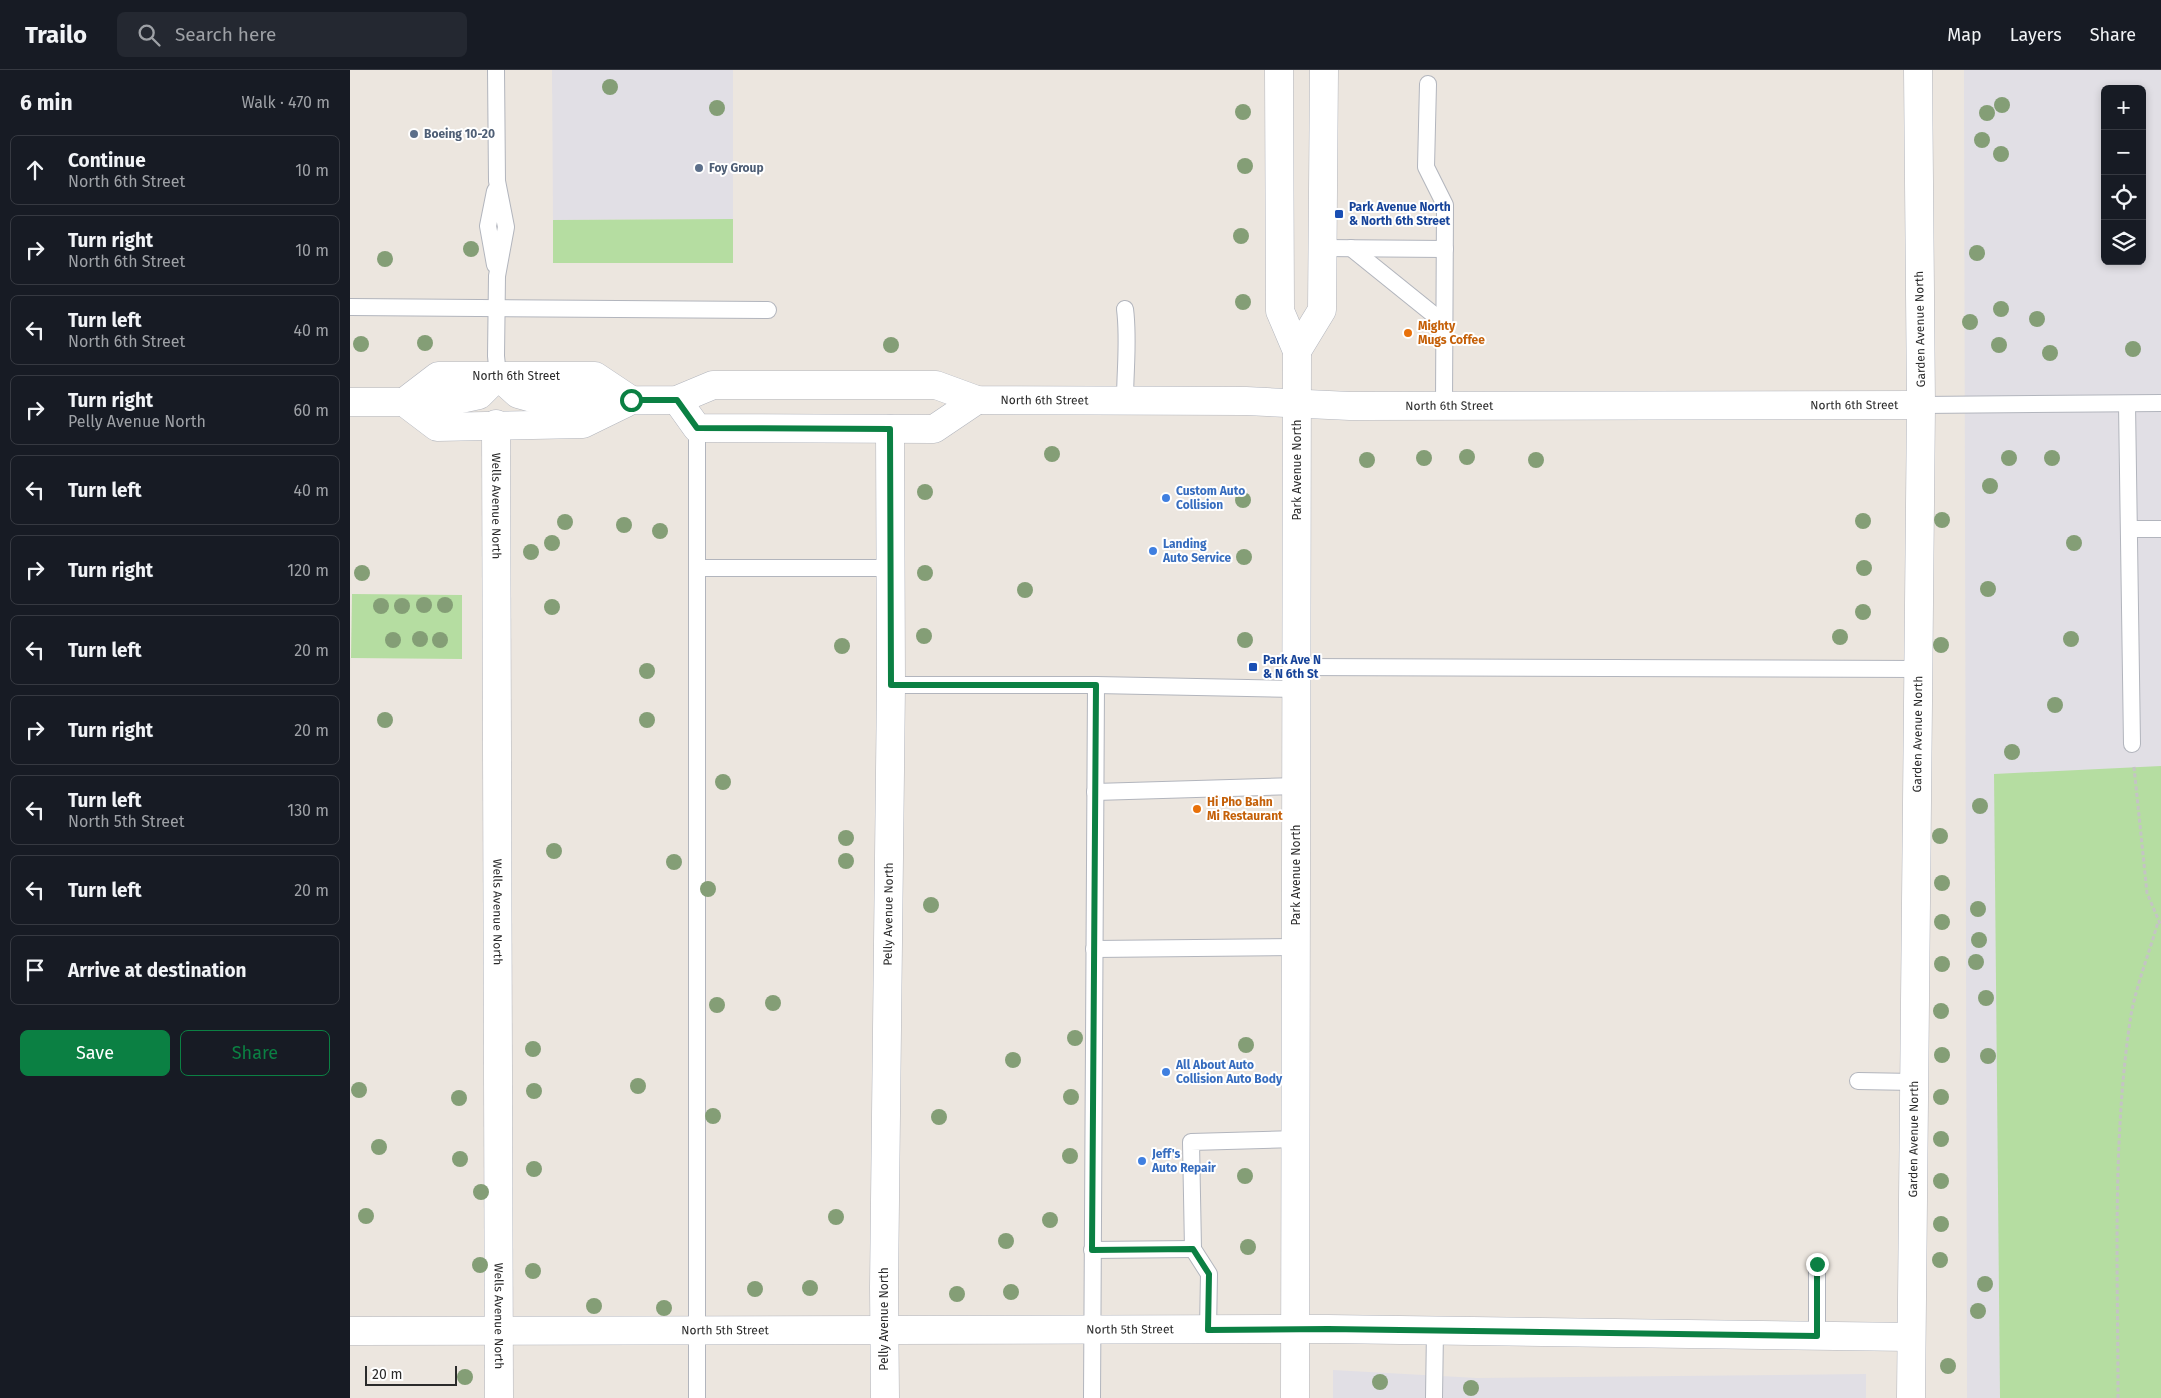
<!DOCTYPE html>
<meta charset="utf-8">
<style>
body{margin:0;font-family:"Fira Sans",sans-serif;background:#242831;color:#f1f3f6}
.controls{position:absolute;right:15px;top:15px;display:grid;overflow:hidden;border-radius:8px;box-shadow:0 2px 8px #0003}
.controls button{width:45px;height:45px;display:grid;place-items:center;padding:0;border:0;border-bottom:1px solid #363941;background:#171b24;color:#f1f3f6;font:25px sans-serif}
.scale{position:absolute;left:15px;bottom:12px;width:92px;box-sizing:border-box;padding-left:5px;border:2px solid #2b2b2b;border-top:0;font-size:14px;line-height:18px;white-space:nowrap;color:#2b2b2b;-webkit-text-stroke:4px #fff;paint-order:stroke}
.stop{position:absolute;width:15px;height:15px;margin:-11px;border:4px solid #0b8043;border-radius:50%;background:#fff}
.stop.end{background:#0b8043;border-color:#fff;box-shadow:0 1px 5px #0008}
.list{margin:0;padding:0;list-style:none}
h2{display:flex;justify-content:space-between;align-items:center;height:65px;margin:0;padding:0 20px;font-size:21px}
h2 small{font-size:16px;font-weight:400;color:#9ea1a6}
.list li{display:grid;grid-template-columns:32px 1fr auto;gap:15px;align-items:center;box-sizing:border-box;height:70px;margin:0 10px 10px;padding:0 10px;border:1px solid #363941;border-radius:8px}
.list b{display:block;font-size:19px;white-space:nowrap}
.list p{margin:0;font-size:16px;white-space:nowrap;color:#9ea1a6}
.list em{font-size:16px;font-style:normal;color:#9ea1a6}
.actions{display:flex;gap:10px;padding:15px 20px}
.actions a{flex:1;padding:11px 0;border:1px solid #0b8043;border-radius:8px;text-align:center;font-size:18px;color:#0b8043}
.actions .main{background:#0b8043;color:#fff}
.icon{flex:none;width:28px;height:28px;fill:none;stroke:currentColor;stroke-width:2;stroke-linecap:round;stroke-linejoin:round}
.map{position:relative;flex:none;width:1811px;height:1328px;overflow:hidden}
header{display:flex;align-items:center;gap:30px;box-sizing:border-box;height:70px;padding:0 25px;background:#171b24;border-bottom:1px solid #363941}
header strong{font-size:24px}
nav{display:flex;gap:28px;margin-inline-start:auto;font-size:18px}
.search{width:350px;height:45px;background:#242831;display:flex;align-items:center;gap:12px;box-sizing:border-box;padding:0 18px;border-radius:8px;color:#9ea1a6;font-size:19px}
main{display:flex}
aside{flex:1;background:#171b24}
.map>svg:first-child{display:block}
.industrial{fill:#e1dfe5;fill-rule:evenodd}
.green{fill:#b5dda1}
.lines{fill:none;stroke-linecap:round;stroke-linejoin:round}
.service-casing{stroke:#b2b5bd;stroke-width:18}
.minor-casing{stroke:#b2b5bd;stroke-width:29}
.tertiary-casing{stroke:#b2b5bd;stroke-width:29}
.path{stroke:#c4c4c4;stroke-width:3;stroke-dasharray:4 2.5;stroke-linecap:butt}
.service{stroke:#fff;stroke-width:16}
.minor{stroke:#fff;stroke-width:28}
.tertiary{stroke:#fff;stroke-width:28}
.tree{fill:#849e76}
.route{stroke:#0b8043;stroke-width:6}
.service-dot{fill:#5c6f8a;stroke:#fff;stroke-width:2}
.transit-dot{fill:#1a4fb4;stroke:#fff;stroke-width:2}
.food-dot{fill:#e8710a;stroke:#fff;stroke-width:2}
.shop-dot{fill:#3f7fe0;stroke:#fff;stroke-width:2}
.labels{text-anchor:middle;stroke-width:4;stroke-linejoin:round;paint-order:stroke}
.service-label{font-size:12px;font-weight:bold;fill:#4e5e75;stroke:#fff;text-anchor:start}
.transit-label{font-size:12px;font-weight:bold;fill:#164399;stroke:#fff;text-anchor:start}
.food-label{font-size:12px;font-weight:bold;fill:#c56008;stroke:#fff;text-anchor:start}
.street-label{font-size:12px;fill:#2b2b2b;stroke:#fff}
.shop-label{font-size:12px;font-weight:bold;fill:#366cbe;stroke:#fff;text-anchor:start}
</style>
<header>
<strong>Trailo</strong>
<div class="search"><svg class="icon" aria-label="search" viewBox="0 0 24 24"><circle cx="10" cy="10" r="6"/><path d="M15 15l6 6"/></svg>Search here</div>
<nav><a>Map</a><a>Layers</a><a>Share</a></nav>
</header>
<main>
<aside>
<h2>6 min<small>Walk · 470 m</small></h2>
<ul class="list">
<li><svg class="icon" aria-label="ahead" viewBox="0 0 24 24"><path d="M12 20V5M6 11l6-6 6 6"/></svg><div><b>Continue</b><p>North 6th Street</p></div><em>10 m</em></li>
<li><svg class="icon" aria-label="right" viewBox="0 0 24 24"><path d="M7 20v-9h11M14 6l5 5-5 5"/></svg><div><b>Turn right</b><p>North 6th Street</p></div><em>10 m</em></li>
<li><svg class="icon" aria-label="left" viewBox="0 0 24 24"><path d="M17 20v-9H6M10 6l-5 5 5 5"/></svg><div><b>Turn left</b><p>North 6th Street</p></div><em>40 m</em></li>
<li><svg class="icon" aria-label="right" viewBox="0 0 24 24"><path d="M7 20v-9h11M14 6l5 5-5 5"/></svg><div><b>Turn right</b><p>Pelly Avenue North</p></div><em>60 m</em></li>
<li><svg class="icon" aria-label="left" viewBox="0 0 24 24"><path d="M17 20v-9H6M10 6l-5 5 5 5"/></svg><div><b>Turn left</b></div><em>40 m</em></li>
<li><svg class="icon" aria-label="right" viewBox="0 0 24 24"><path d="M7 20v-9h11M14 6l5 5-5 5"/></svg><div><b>Turn right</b></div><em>120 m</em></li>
<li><svg class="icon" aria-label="left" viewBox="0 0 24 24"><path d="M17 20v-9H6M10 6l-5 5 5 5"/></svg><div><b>Turn left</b></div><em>20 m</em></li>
<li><svg class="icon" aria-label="right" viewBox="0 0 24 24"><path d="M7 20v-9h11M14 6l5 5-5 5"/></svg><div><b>Turn right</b></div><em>20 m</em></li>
<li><svg class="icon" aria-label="left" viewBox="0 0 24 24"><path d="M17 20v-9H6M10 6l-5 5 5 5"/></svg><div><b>Turn left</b><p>North 5th Street</p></div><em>130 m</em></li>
<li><svg class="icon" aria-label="left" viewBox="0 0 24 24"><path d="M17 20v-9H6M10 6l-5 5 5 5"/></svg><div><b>Turn left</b></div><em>20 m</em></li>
<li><svg class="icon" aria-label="arrive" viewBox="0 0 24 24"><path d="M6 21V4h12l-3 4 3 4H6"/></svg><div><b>Arrive at destination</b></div></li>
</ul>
<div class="actions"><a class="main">Save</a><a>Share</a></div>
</aside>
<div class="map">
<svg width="1811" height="1328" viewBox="0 0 1811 1328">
<rect width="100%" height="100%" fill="#ece6df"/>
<!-- industrial -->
<g class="industrial">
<polygon points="202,0 383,0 383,149 203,150"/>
<path d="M1614 0H1811V1328H1617ZM1755 19H1792V191H1755Z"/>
<polygon points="983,1300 1127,1308 1516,1304 1516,1328 983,1328"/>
</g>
<!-- green -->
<g class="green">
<polygon points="383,149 383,193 203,193 203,150"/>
<polygon points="2,524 112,525 112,589 1,588"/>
<polygon points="1811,696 1811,1328 1650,1328 1644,704"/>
</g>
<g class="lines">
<defs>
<g id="service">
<polyline points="146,0 147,111 156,157 147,206 146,286 148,306"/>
<polyline points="1078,14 1076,97 1095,135 1094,336"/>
<polyline points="973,178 1095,179"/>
<polyline points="1001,178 1094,253"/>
<polyline points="145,195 138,156 145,121"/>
<polyline points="0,237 418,240"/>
<path d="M775 239C779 270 775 300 775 331"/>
<polyline points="1777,334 1782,674"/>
<polyline points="1571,335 1811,333"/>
<polyline points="1779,459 1811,459"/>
<polyline points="347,498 541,498"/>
<polyline points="947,597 1568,599"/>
<polyline points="541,615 746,615 742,1328"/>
<polyline points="746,615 946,619"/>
<polyline points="745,722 946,716"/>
<polyline points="744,879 946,877"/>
<polyline points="1508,1011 1564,1012"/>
<polyline points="742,1180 843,1179"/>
<polyline points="1467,1194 1467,1266"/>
<polyline points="858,1260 859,1204 843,1179 841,1072 946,1069"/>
<polyline points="347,1328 347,358"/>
<polyline points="1084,1328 1085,1260"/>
</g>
<g id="minor">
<path id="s1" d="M146 354 149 1328"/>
<path id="s2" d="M0 1261 978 1259 1561 1267"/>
<path id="s3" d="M535 1328 534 1217 541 615 540 359"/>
</g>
<g id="tertiary">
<polyline points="929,0 930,241 947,281 945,1328"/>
<polyline points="947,281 972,240 974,0"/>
<path id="s4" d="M148 306 168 324 193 331 327 330 363 315H586L627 330 896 331 1000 336 1571 335"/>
<polyline points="327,330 347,358 584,359 627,330"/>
<polyline points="0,332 97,332 129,325 148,306"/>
<path id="s5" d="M54 332 88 306H245L281 330"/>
<polyline points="54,332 87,357 233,354 276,333"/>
<path id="s6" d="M1561 1328 1571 335 1568 0"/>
</g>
</defs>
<!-- service casing -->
<use href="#service" class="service-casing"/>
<!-- minor casing -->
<use href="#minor" class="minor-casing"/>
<!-- tertiary casing -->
<use href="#tertiary" class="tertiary-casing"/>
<!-- path -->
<g class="path">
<polyline points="1784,697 1797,823 1811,856"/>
<path d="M1768 1328C1768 1202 1762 1075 1780 951 1785 918 1799 884 1808 852"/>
</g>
<!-- service -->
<use href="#service" class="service"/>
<!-- minor -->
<use href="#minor" class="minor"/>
<!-- tertiary -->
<use href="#tertiary" class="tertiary"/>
</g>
<!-- trees -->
<g class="tree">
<circle cx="260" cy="17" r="8"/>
<circle cx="1652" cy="35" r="8"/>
<circle cx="367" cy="38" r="8"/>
<circle cx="893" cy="42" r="8"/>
<circle cx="1637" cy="43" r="8"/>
<circle cx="1632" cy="70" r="8"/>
<circle cx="1651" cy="84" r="8"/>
<circle cx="895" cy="96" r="8"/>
<circle cx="891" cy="166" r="8"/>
<circle cx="121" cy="179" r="8"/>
<circle cx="1627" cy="183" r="8"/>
<circle cx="35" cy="189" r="8"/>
<circle cx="893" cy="232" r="8"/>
<circle cx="1651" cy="239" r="8"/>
<circle cx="1687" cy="249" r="8"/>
<circle cx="1620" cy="252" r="8"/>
<circle cx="75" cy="273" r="8"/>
<circle cx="11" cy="274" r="8"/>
<circle cx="541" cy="275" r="8"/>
<circle cx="1649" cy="275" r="8"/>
<circle cx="1783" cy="279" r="8"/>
<circle cx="1700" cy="283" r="8"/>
<circle cx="702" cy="384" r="8"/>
<circle cx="1117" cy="387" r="8"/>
<circle cx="1074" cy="388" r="8"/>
<circle cx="1659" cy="388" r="8"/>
<circle cx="1702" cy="388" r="8"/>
<circle cx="1017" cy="390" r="8"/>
<circle cx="1186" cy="390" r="8"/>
<circle cx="1640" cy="416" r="8"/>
<circle cx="575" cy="422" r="8"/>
<circle cx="893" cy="430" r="8"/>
<circle cx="1592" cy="450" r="8"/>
<circle cx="1513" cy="451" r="8"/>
<circle cx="215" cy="452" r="8"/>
<circle cx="274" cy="455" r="8"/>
<circle cx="310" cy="461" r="8"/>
<circle cx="202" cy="473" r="8"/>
<circle cx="1724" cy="473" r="8"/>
<circle cx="181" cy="482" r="8"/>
<circle cx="894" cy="487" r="8"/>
<circle cx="1514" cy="498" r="8"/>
<circle cx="12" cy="503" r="8"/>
<circle cx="575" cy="503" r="8"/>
<circle cx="1638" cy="519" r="8"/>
<circle cx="675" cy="520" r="8"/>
<circle cx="74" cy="535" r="8"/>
<circle cx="95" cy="535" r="8"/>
<circle cx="31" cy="536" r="8"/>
<circle cx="52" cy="536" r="8"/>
<circle cx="202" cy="537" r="8"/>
<circle cx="1513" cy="542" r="8"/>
<circle cx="574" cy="566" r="8"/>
<circle cx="1490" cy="567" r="8"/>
<circle cx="70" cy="569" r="8"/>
<circle cx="1721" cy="569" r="8"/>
<circle cx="43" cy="570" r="8"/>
<circle cx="90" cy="570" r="8"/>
<circle cx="895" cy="570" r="8"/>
<circle cx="1591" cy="575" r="8"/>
<circle cx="492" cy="576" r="8"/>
<circle cx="297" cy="601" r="8"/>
<circle cx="1705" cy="635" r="8"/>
<circle cx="35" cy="650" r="8"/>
<circle cx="297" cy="650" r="8"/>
<circle cx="1662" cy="682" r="8"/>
<circle cx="373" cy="712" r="8"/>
<circle cx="1630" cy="736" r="8"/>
<circle cx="1590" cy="766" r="8"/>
<circle cx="496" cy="768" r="8"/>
<circle cx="204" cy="781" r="8"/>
<circle cx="496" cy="791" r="8"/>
<circle cx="324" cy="792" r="8"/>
<circle cx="1592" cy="813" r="8"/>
<circle cx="358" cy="819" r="8"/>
<circle cx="581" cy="835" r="8"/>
<circle cx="1628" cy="839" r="8"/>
<circle cx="1592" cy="852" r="8"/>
<circle cx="1629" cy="870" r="8"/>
<circle cx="1626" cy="892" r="8"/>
<circle cx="1592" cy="894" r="8"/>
<circle cx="1636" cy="928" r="8"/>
<circle cx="423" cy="933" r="8"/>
<circle cx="367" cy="935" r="8"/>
<circle cx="1591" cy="941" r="8"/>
<circle cx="725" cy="968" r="8"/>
<circle cx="896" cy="975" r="8"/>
<circle cx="183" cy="979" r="8"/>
<circle cx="1592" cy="985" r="8"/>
<circle cx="1638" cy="986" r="8"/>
<circle cx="663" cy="990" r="8"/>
<circle cx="288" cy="1016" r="8"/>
<circle cx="9" cy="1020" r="8"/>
<circle cx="184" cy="1021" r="8"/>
<circle cx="721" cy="1027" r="8"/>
<circle cx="1591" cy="1027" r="8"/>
<circle cx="109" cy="1028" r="8"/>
<circle cx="363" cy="1046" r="8"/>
<circle cx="589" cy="1047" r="8"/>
<circle cx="1591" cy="1069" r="8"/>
<circle cx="29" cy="1077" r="8"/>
<circle cx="720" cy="1086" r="8"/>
<circle cx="110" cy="1089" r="8"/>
<circle cx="184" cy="1099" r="8"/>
<circle cx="895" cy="1106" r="8"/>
<circle cx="1591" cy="1111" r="8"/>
<circle cx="131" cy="1122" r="8"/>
<circle cx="16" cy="1146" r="8"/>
<circle cx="486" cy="1147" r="8"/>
<circle cx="700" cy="1150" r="8"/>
<circle cx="1591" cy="1154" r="8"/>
<circle cx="656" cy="1171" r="8"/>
<circle cx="898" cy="1177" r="8"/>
<circle cx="1590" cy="1190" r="8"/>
<circle cx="130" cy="1195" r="8"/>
<circle cx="183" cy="1201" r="8"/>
<circle cx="1635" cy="1214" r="8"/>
<circle cx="460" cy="1218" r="8"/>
<circle cx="405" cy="1219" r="8"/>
<circle cx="661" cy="1222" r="8"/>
<circle cx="607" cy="1224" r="8"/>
<circle cx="244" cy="1236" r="8"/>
<circle cx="314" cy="1238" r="8"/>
<circle cx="1628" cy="1241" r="8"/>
<circle cx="1598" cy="1296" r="8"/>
<circle cx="115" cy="1307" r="8"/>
<circle cx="1030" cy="1312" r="8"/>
<circle cx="1121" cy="1318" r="8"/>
</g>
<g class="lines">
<!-- route -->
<polyline class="route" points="281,330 327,330 347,358 540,359 541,615 746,615 742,1180 843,1179 859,1204 858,1260 978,1259 1467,1266 1467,1194"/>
</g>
<!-- markers -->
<g class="service-dot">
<circle cx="64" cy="64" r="5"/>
<circle cx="349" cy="98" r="5"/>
</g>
<g class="transit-dot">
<rect x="984" y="139" width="10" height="10" rx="2.5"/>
<rect x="898" y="592" width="10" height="10" rx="2.5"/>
</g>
<g class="food-dot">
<circle cx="1058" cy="263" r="5"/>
<circle cx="847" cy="739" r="5"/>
</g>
<g class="shop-dot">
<circle cx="816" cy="428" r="5"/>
<circle cx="803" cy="481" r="5"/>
<circle cx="816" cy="1002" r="5"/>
<circle cx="792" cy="1091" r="5"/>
</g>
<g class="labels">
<!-- service labels -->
<g class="service-label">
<text x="74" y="68">Boeing 10-20</text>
<text x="359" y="102">Foy Group</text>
</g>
<!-- transit labels -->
<g class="transit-label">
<text x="999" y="141">Park Avenue North<tspan x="999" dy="14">&amp; North 6th Street</tspan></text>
<text x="913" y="594">Park Ave N<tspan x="913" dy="14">&amp; N 6th St</tspan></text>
</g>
<!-- food labels -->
<g class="food-label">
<text x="1068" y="260">Mighty<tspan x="1068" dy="14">Mugs Coffee</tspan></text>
<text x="857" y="736">Hi Pho Bahn<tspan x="857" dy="14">Mi Restaurant</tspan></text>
</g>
<!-- street labels -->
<g class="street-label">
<text transform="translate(1570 259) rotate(-91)" y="4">Garden Avenue North</text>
<text dy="4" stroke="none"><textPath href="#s5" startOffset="121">North 6th Street</textPath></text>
<text dy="4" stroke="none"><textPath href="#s4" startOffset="560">North 6th Street</textPath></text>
<text dy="4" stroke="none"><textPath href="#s4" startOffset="1370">North 6th Street</textPath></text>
<text dy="4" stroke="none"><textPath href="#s4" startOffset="965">North 6th Street</textPath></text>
<text transform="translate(947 400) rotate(-90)" y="4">Park Avenue North</text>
<text dy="4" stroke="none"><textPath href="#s1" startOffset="82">Wells Avenue North</textPath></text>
<text dy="4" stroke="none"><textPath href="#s6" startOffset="664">Garden Avenue North</textPath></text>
<text transform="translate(946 805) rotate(-90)" y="4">Park Avenue North</text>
<text dy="4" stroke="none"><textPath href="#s1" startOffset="488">Wells Avenue North</textPath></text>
<text dy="4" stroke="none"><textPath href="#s3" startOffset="484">Pelly Avenue North</textPath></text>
<text dy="4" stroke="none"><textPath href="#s6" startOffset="259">Garden Avenue North</textPath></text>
<text dy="4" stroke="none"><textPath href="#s1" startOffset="892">Wells Avenue North</textPath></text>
<text transform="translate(534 1249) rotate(-90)" y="4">Pelly Avenue North</text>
<text dy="4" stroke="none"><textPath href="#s2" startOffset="780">North 5th Street</textPath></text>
<text dy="4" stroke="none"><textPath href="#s2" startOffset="375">North 5th Street</textPath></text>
</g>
<!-- shop labels -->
<g class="shop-label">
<text x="826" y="425">Custom Auto<tspan x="826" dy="14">Collision</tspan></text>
<text x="813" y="478">Landing<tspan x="813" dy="14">Auto Service</tspan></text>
<text x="826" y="999">All About Auto<tspan x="826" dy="14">Collision Auto Body</tspan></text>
<text x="802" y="1088">Jeff's<tspan x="802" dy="14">Auto Repair</tspan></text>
</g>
</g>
</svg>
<div class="controls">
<button>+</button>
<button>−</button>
<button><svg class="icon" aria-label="locate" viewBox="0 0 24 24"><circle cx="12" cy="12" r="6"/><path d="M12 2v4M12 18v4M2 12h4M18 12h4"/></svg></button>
<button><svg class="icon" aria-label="layers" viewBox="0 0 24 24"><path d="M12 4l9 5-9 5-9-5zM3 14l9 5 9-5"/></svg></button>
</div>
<div class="scale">20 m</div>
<div class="stop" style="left:281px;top:330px"></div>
<div class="stop end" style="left:1467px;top:1194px"></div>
</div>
</main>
